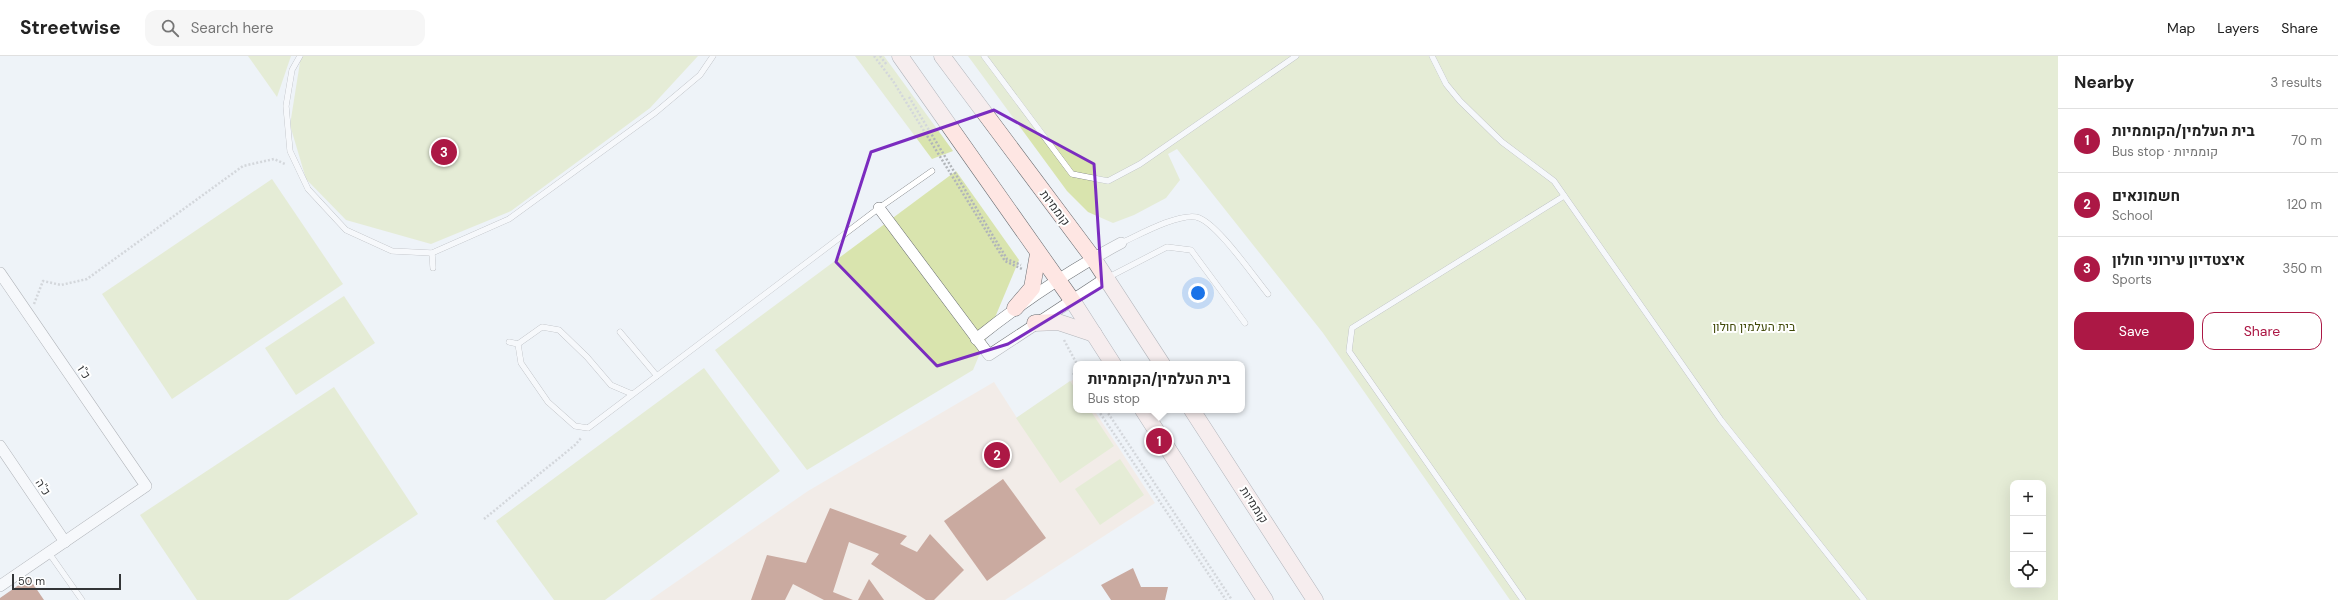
<!DOCTYPE html>
<meta charset="utf-8">
<style>
body{margin:0;font-family:"DM Sans",Heebo,sans-serif;background:#f6f6f6;color:#222}
.controls{position:absolute;right:12px;bottom:12px;display:grid;overflow:hidden;border-radius:8px;box-shadow:0 4px 16px #0002}
.controls button{width:36px;height:36px;display:grid;place-items:center;padding:0;border:0;border-bottom:1px solid #e0e0e0;background:#fff;color:#222;font:20px sans-serif}
.scale{position:absolute;left:12px;bottom:10px;width:109px;box-sizing:border-box;padding-left:4px;border:2px solid #333537;border-top:0;font-size:11px;line-height:14px;white-space:nowrap;color:#333537;-webkit-text-stroke:3px #fff;paint-order:stroke}
.you{position:absolute;left:1198px;top:237px;width:14px;height:14px;margin:-10px;border:3px solid #fff;border-radius:50%;background:#1a73e8;box-shadow:0 0 0 6px #1a73e833}
.badge{display:grid;place-items:center;width:26px;height:26px;border-radius:50%;background:#ac1845;color:#fff;font-size:13px;font-weight:700}
.pin{position:absolute;translate:-50% -50%;border:2px solid #fff;box-shadow:0 1px 4px #0006}
.popup{position:absolute;left:1073px;top:305px;width:172px;height:52px;box-sizing:border-box;display:grid;place-content:center;border-radius:8px;background:#fff;filter:drop-shadow(0 1px 3px #0005);font-size:13px;white-space:nowrap;color:#767676}
.popup b{font-size:15px;color:#222}
.popup::after{content:'';position:absolute;left:50%;top:100%;margin-left:-8px;border:8px solid transparent;border-top-color:#fff}
.list{margin:0;padding:0;list-style:none}
h2{display:flex;justify-content:space-between;align-items:center;height:52px;margin:0;padding:0 16px;font-size:17px}
h2 small{font-size:13px;font-weight:400;color:#767676}
.list li{display:grid;grid-template-columns:26px 1fr auto;gap:12px;align-items:center;box-sizing:border-box;height:64px;padding:0 16px;border-top:1px solid #e0e0e0}
.list b{display:block;font-size:15px;white-space:nowrap}
.list p{margin:0;font-size:13px;white-space:nowrap;color:#767676}
.list em{font-size:13px;font-style:normal;color:#767676}
.actions{display:flex;gap:8px;padding:12px 16px}
.actions a{flex:1;padding:9px 0;border:1px solid #ac1845;border-radius:12px;text-align:center;font-size:14px;color:#ac1845}
.actions .main{background:#ac1845;color:#fff}
.icon{flex:none;width:22px;height:22px;fill:none;stroke:currentColor;stroke-width:2;stroke-linecap:round;stroke-linejoin:round}
.map{position:relative;flex:none;width:2058px;height:544px;overflow:hidden}
header{display:flex;align-items:center;gap:24px;box-sizing:border-box;height:56px;padding:0 20px;background:#fff;border-bottom:1px solid #e0e0e0}
header strong{font-size:19px}
nav{display:flex;gap:22px;margin-inline-start:auto;font-size:14px}
.search{width:280px;height:36px;background:#f6f6f6;display:flex;align-items:center;gap:10px;box-sizing:border-box;padding:0 14px;border-radius:12px;color:#767676;font-size:15px}
main{display:flex}
aside{flex:1;background:#fff}
.map>svg:first-child{display:block}
.education{fill:#f6e5d4}
.green{fill:#d9e4ae;fill-rule:evenodd}
.building{fill:#9d5237}
.lines{fill:none;stroke-linecap:round;stroke-linejoin:round}
.lane-casing{stroke:#686c70;stroke-width:6}
.street-casing{stroke:#686c70;stroke-width:12}
.secondary-casing{stroke:#686c70;stroke-width:17}
.path{stroke:#b1b5b9;stroke-width:2.5;stroke-dasharray:2 2;stroke-linecap:butt}
.lane{stroke:#fff;stroke-width:5.5}
.street{stroke:#fff;stroke-width:11}
.secondary{stroke:#fee6e3;stroke-width:16}
.marked{fill:none;stroke:#7b2cbf;stroke-width:3;stroke-linejoin:round}
.labels{text-anchor:middle;stroke-width:4;stroke-linejoin:round;paint-order:stroke}
.street-label{font-size:12px;fill:#333537;stroke:#fff}
.park-label{font-size:12px;fill:#3f4807;stroke:#fff}
</style>
<header>
<strong>Streetwise</strong>
<div class="search"><svg class="icon" aria-label="search" viewBox="0 0 24 24"><circle cx="10" cy="10" r="6"/><path d="M15 15l6 6"/></svg>Search here</div>
<nav><a>Map</a><a>Layers</a><a>Share</a></nav>
</header>
<main>
<div class="map">
<svg width="2058" height="544" viewBox="0 0 2058 544">
<rect width="100%" height="100%" fill="#eef3f8"/>
<!-- education -->
<polygon class="education" points="1074,323 1076,326 1076,354 1094,354 1155,447 1005,544 650,544 808,435 994,326 1017,362"/>
<!-- green -->
<g class="green">
<polygon points="248,0 291,0 277,41"/>
<polygon points="301,0 698,0 650,52 511,155 431,188 346,164 306,123 290,69"/>
<polygon points="855,0 884,0 953,95 932,103"/>
<path d="M968 0H2058V544H1510L1323 277 1177 93 1168 98 1180 124 1166 142 1134 159 1113 167 1088 156 1067 135ZM2013 427H2043V529H2013Z"/>
<polygon points="956,115 1019,204 973,314 807,414 715,294"/>
<polygon points="272,123 343,228 172,343 102,238"/>
<polygon points="344,240 375,287 296,339 265,292"/>
<polygon points="704,312 780,415 605,544 554,544 496,465"/>
<polygon points="1070,325 1076,334 1076,354 1090,354 1114,390 1060,427 1016,362"/>
<polygon points="334,331 418,458 288,544 197,544 140,459"/>
<polygon points="1120,403 1144,439 1100,469 1075,433"/>
</g>
<!-- building -->
<g class="building">
<polygon points="1003,423 1046,482 987,525 944,465"/>
<polygon points="830,452 907,480 900,488 917,496 930,478 964,514 934,544 926,544 871,508 879,498 849,486 833,536 853,544 824,544 793,528 785,544 751,544 767,499 806,507"/>
<polygon points="1133,512 1141,531 1168,531 1165,544 1111,544 1101,529"/>
<polygon points="29,522 44,544 0,544 0,542"/>
<polygon points="869,523 884,544 858,544"/>
</g>
<g class="lines">
<defs>
<g id="lane">
<polyline points="300,0 292,14 286,50 290,95 308,133 346,174 392,195 432,197 509,163 656,56 700,19 713,0"/>
<polyline points="984,0 1072,118 1108,125 1140,108 1296,0"/>
<polyline points="1432,0 1446,28 1460,45 1502,86 1554,125 1721,364 1864,544"/>
<path d="M1121 187C1139 179 1176 158 1196 161 1215 164 1254 221 1268 238"/>
<polyline points="432,197 433,212"/>
<polyline points="1107,222 1167,191 1191,194 1245,267"/>
<polyline points="620,276 657,320"/>
<polyline points="509,286 518,288"/>
<polyline points="632,338 611,329 587,301 559,274 542,271 518,288 521,307 548,346 575,370 588,372 879,152 932,115"/>
<polyline points="49,497 82,544"/>
<polyline points="1523,544 1349,295 1352,272 1564,140"/>
</g>
<g id="street">
<polyline points="879,152 989,299 1106,222"/>
<polyline points="0,217 146,430 0,530"/>
<path d="M976 283C1021 247 1070 214 1121 187"/>
<polyline points="0,390 65,486"/>
</g>
<g id="secondary">
<polyline points="900,0 1072,244 1113,308"/>
<polyline points="942,0 1093,202 1162,308"/>
<polyline points="1015,252 1032,232 1038,198"/>
<polyline points="1035,267 1058,266 1094,278"/>
<polyline points="1143,354 1265,544"/>
<polyline points="1192,354 1315,544"/>
</g>
</defs>
<!-- lane casing -->
<use href="#lane" class="lane-casing"/>
<!-- street casing -->
<use href="#street" class="street-casing"/>
<!-- secondary casing -->
<use href="#secondary" class="secondary-casing"/>
<!-- path -->
<g class="path">
<polyline points="874,0 893,25 1005,205 1022,213"/>
<polyline points="880,0 887,9"/>
<polyline points="909,41 1007,203 1021,209"/>
<polyline points="34,248 43,225 61,229 87,223 243,110 274,103 285,108"/>
<polyline points="1064,284 1077,308"/>
<polyline points="1073,317 1076,322"/>
<polyline points="1098,354 1226,544"/>
<polyline points="1106,354 1232,544"/>
<polyline points="484,463 575,389 582,381"/>
</g>
<!-- lane -->
<use href="#lane" class="lane"/>
<!-- street -->
<use href="#street" class="street"/>
<!-- secondary -->
<use href="#secondary" class="secondary"/>
</g>
<!-- marked area -->
<path d="M0 0H2058V544H0ZM994 54 1094 108 1102 231 1008 288 937 310 836 206 871 96Z" fill="#eef3f8" fill-opacity=".55" fill-rule="evenodd"/>
<path class="marked" d="M994 54 1094 108 1102 231 1008 288 937 310 836 206 871 96Z"/>
<g class="labels">
<!-- street labels -->
<g class="street-label">
<text transform="translate(1055 152) rotate(53)" y="4">קוממיות</text>
<text transform="translate(84 316) rotate(56)" y="4">כ"ו</text>
<text transform="translate(43 431) rotate(56)" y="4">כ"ה</text>
<text transform="translate(1254 449) rotate(57)" y="4">קוממיות</text>
</g>
<!-- park labels -->
<g class="park-label">
<text x="1754" y="275">בית העלמין חולון</text>
</g>
</g>
</svg>
<div class="controls">
<button>+</button>
<button>−</button>
<button><svg class="icon" aria-label="locate" viewBox="0 0 24 24"><circle cx="12" cy="12" r="6"/><path d="M12 2v4M12 18v4M2 12h4M18 12h4"/></svg></button>
</div>
<div class="scale">50 m</div>
<div class="you"></div>
<div class="pin badge" style="left:1159px;top:385px">1</div>
<div class="popup"><b>בית העלמין/הקוממיות</b>Bus stop</div>
<div class="pin badge" style="left:997px;top:399px">2</div>
<div class="pin badge" style="left:444px;top:96px">3</div>
</div>
<aside>
<h2>Nearby<small>3 results</small></h2>
<ul class="list">
<li><span class="badge">1</span><div><b>בית העלמין/הקוממיות</b><p>Bus stop · קוממיות</p></div><em>70 m</em></li>
<li><span class="badge">2</span><div><b>חשמונאים</b><p>School</p></div><em>120 m</em></li>
<li><span class="badge">3</span><div><b>איצטדיון עירוני חולון</b><p>Sports</p></div><em>350 m</em></li>
</ul>
<div class="actions"><a class="main">Save</a><a>Share</a></div>
</aside>
</main>
